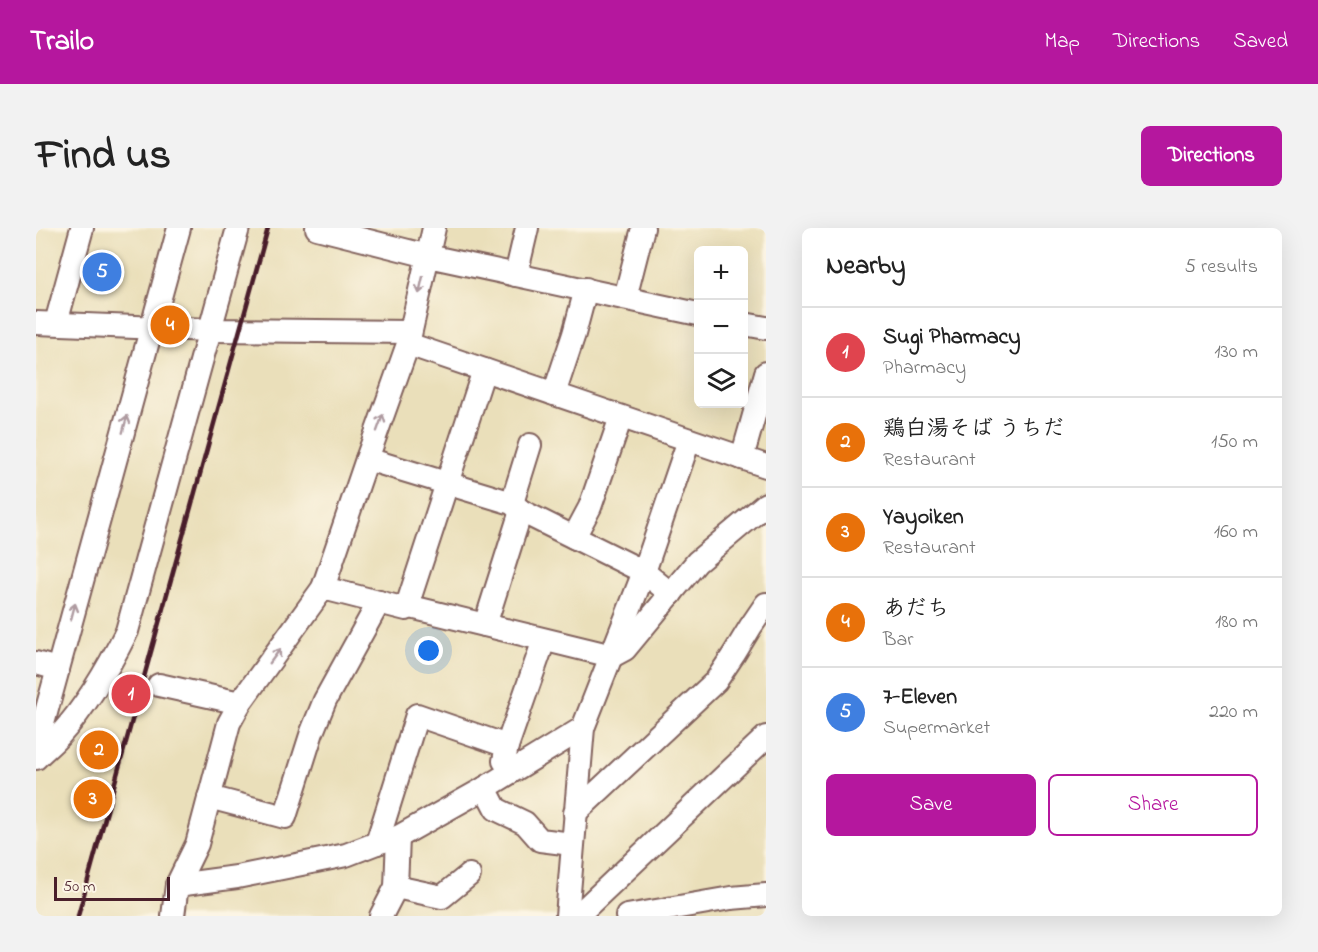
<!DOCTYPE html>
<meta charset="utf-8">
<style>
body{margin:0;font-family:"Indie Flower","Klee One",sans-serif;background:#f2f2f2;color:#222}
.controls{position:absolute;right:18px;top:18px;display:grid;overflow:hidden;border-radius:9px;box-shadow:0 6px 24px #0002}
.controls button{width:54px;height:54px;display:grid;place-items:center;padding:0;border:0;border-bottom:2px solid #e0e0e0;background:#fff;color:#222;font:30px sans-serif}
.scale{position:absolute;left:18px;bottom:15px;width:116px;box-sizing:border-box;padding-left:6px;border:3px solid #4a1f2b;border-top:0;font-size:16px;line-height:21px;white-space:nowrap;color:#4a1f2b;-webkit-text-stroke:4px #fcf5e5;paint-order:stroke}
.you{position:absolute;left:393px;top:423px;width:21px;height:21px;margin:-15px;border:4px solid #fff;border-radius:50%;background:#1a73e8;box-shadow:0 0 0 9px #1a73e833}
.badge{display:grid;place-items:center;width:39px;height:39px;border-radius:50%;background:#b5179e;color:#fff;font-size:20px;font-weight:700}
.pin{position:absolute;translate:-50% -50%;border:3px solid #fff;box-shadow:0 2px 6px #0006}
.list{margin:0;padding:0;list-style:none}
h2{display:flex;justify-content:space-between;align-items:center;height:78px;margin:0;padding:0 24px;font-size:26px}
h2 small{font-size:20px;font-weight:400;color:#767676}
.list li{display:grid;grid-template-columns:39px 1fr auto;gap:18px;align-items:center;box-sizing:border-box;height:90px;padding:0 24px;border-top:2px solid #e0e0e0}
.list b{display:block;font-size:22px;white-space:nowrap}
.list p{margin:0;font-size:20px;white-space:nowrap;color:#767676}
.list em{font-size:20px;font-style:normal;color:#767676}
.actions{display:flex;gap:12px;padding:18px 24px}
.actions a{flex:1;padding:14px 0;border:2px solid #b5179e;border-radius:9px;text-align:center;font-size:21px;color:#b5179e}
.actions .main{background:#b5179e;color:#fff}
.icon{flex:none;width:33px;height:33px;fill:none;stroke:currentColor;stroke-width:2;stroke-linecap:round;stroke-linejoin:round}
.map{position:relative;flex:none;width:730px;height:688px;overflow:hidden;border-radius:9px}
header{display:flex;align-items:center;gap:36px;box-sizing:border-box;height:84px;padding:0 30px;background:#b5179e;color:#fff}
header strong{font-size:28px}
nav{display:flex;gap:33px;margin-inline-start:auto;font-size:21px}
.intro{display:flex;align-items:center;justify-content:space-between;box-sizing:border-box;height:144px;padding:0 36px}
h1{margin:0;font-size:42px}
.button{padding:15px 27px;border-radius:9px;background:#b5179e;color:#fff;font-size:21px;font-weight:700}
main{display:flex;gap:36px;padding:0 36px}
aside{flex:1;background:#fff;border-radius:9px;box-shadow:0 6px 24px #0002}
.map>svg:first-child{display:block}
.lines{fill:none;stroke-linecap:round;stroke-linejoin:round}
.minor-casing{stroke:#82625d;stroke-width:26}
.minor{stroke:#fff;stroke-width:22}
.rail{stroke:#4a1f2b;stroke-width:4.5}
.oneway{stroke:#ae9aa0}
</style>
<header>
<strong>Trailo</strong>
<nav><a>Map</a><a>Directions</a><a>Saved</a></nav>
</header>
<div class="intro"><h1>Find us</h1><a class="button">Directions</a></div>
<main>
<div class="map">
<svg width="730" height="688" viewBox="0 0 730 688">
<rect width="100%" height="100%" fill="#fcf5e5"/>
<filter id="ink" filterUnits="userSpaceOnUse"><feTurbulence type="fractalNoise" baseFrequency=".0167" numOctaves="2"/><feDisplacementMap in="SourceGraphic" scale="12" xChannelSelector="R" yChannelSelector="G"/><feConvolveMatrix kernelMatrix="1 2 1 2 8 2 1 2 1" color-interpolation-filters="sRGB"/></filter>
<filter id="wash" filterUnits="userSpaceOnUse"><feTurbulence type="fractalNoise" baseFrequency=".008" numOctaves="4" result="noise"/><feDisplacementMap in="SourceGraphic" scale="24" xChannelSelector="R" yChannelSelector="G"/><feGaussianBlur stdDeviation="1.35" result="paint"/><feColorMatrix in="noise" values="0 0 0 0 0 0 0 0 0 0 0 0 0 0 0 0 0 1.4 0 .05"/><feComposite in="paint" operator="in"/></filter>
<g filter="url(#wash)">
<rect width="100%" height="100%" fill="#eadfba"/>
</g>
<g filter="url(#ink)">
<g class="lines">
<defs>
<g id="minor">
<polyline points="281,0 392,28 662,86"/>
<polyline points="480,47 491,0"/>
<polyline points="589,70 607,0"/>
<polyline points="0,95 174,102 374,104"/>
<polyline points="20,95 46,0"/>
<polyline points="708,96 730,100"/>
<polyline points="372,116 730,238"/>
<polyline points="518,166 538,106 550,61"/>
<polyline points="706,230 730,145"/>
<polyline points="331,231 476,275 485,283 608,344 635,366"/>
<polyline points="476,275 494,217"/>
<polyline points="538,309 554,279 585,189"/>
<polyline points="287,360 370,381 371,378 576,428 589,421 661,334 730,276"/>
<polyline points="371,378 448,142"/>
<polyline points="449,397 485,283"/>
<polyline points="0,435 22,441"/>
<polyline points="123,457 204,475"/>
<polyline points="0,521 143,0"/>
<path d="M0 530C8 522 17 515 24 507 52 476 73 439 91 403L202 0"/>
<polyline points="468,533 471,518 508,412"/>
<polyline points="449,560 460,581 489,595 504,612 536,616"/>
<polyline points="173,569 249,589 276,504 289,472 343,374"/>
<polyline points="539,585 680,453 698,426 715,398 730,376"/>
<polyline points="341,615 381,487 471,518"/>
<polyline points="141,657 201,649 310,627 341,615 362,609 449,560 547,500"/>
<polyline points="360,659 406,669 433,647"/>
<polyline points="137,688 141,657 161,616 193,495 204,475 287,360 331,231 372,116 398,0"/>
<polyline points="345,688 360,659 362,609"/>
<polyline points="531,688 547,500 608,344 653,212"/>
<polyline points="541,688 730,509"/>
<polyline points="591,688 695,670 730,667"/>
</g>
</defs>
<!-- minor casing -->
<use href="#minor" class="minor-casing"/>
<!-- minor -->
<use href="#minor" class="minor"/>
<!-- rail -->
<polyline class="rail" points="42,688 232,0"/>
</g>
<!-- one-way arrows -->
<defs><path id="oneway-shaft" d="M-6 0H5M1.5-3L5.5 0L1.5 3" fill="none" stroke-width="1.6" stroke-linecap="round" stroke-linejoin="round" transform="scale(1.5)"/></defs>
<g class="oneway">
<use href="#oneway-shaft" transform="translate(385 57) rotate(103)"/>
<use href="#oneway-shaft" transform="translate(344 195) rotate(-70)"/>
<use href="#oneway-shaft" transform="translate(89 196) rotate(-75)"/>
<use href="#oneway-shaft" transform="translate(37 384) rotate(-75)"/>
<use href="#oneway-shaft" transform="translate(239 428) rotate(-54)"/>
</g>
</g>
</svg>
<div class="controls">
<button>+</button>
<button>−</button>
<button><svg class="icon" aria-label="layers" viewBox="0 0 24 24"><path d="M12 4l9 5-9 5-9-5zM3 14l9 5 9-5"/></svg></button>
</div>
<div class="scale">50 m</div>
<div class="you"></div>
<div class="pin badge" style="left:95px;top:466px;background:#e0444e">1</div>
<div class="pin badge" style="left:63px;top:522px;background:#e8710a">2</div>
<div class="pin badge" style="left:57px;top:571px;background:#e8710a">3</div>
<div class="pin badge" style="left:134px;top:97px;background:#e8710a">4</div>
<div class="pin badge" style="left:66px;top:44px;background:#3f7fe0">5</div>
</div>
<aside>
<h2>Nearby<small>5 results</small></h2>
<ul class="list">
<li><span class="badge" style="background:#e0444e">1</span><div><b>Sugi Pharmacy</b><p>Pharmacy</p></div><em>130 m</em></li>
<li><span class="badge" style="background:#e8710a">2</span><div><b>鶏白湯そば うちだ</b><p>Restaurant</p></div><em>150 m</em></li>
<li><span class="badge" style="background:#e8710a">3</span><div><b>Yayoiken</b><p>Restaurant</p></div><em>160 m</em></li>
<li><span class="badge" style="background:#e8710a">4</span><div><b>あだち</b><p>Bar</p></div><em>180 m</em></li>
<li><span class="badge" style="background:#3f7fe0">5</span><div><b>7-Eleven</b><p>Supermarket</p></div><em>220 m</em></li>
</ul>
<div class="actions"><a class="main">Save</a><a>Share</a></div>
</aside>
</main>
